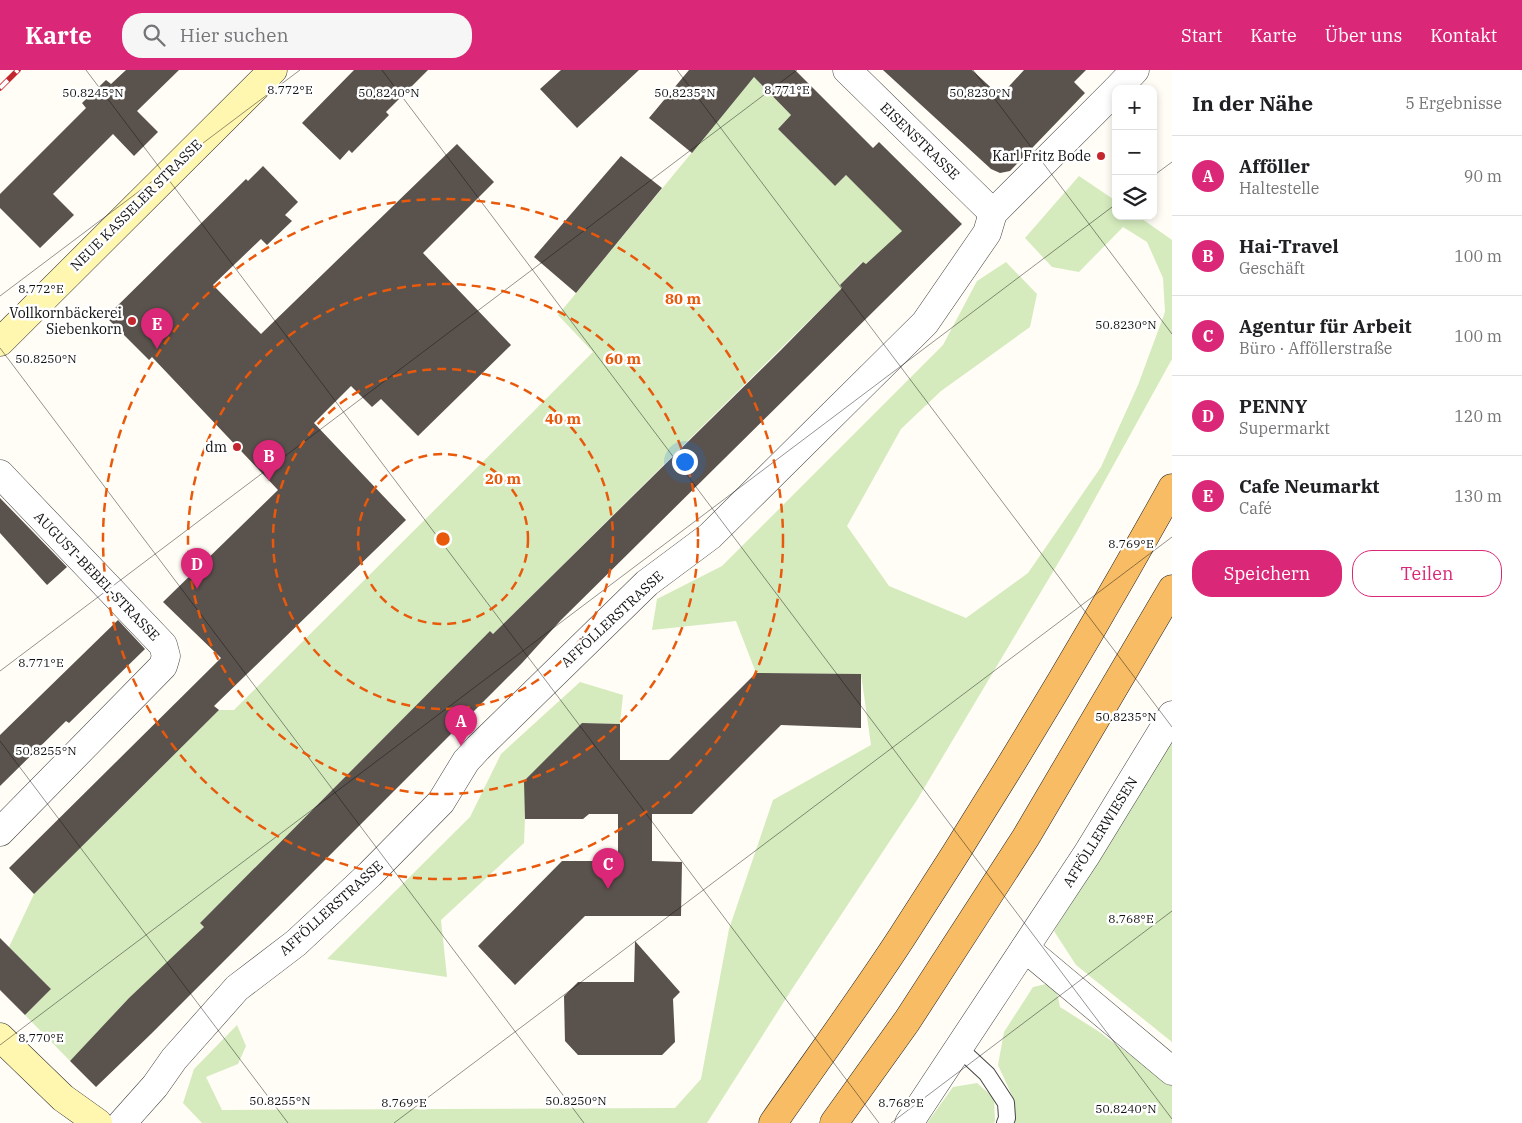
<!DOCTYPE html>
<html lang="de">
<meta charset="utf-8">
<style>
body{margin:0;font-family:"IBM Plex Serif",serif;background:#f6f6f6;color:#202124}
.controls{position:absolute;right:15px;top:15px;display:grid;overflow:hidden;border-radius:10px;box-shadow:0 2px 8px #0003}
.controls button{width:45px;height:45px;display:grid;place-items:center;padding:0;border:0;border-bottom:1px solid #e0e0e0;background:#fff;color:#202124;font:25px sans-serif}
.you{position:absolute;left:684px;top:391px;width:18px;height:18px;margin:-12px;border:4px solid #fff;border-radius:50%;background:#1a73e8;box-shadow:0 0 0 8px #1a73e833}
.badge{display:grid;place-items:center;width:32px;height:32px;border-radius:50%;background:#db2777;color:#fff;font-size:16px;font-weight:700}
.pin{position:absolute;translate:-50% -41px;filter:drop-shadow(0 1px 2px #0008)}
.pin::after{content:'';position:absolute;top:26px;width:18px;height:15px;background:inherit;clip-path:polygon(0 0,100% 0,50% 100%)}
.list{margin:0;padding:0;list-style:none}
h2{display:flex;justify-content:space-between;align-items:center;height:65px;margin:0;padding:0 20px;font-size:21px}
h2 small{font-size:16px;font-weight:400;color:#757577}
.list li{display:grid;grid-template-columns:32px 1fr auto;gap:15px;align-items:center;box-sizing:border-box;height:80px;padding:0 20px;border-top:1px solid #e0e0e0}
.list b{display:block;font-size:19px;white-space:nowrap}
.list p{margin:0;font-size:16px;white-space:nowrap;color:#757577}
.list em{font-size:16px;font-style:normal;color:#757577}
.actions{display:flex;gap:10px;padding:15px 20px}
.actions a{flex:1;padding:11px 0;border:1px solid #db2777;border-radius:20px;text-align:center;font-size:18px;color:#db2777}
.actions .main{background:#db2777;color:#fff}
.icon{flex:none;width:28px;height:28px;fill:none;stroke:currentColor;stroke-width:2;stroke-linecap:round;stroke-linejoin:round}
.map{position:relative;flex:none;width:1172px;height:1053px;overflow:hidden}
header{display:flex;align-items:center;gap:30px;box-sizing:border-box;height:70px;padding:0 25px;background:#db2777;color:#fff}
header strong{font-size:24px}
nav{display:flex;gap:28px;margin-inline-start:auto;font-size:18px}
.search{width:350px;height:45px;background:#f6f6f6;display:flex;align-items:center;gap:12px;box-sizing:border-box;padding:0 18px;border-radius:20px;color:#757577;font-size:19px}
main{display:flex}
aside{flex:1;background:#fff}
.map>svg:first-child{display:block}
.green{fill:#d5ebbd}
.building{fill:#5a524d}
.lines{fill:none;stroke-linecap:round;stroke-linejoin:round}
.service-casing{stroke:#444;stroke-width:18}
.minor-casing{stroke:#444;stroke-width:29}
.secondary-casing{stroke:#333;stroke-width:29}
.trunk-casing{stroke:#222;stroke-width:29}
.service{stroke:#fff;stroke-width:16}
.minor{stroke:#fff;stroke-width:28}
.secondary{stroke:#fff6b0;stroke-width:28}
.trunk{stroke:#f7bc64;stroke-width:28}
.rail-casing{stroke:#c4262e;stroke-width:5.5}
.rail{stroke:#fff;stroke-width:4;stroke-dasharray:11;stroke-linecap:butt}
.ticks{fill:none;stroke:#111;stroke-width:1;stroke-opacity:0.45}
.ring{fill:none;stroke:#e8590c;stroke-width:2.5;stroke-dasharray:9 6}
.poi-dot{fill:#c4262e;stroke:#fff;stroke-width:2}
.labels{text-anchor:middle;stroke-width:5;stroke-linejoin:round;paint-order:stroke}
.street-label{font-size:14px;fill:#111;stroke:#fff}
.poi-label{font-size:14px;fill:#111;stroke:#fff;text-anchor:end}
.ticks-label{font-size:12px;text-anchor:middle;fill:#111;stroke:#fff;stroke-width:5;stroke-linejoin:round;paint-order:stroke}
.centre{fill:#e8590c;stroke:#fff;stroke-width:2.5}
.ring-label{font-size:15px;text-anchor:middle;font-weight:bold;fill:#e8590c;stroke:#fff;stroke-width:5;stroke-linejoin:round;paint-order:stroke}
</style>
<header>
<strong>Karte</strong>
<div class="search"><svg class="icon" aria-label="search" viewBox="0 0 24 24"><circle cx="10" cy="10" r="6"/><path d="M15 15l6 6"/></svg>Hier suchen</div>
<nav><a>Start</a><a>Karte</a><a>Über uns</a><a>Kontakt</a></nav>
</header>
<main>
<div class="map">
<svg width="1172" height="1053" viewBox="0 0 1172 1053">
<rect width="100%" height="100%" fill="#fffdf5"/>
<!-- green -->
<g class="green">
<polygon points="754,7 791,45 778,59 835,116 846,105 909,163 894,169 866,194 862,192 840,215 842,218 493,564 490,561 200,853 204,857 70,991 25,945 51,919 9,877 34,824 219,640 234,640 593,282 558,245"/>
<polygon points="1079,106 1116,131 1116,146 1138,146 1172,170 1172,289 1076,463 917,730 792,919 707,1053 202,1053 183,1033 194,999 237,955 246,976 238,994 206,1007 222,1040 675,1038 701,1009 729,859 773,730 871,675 861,604 756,603 736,551 652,560 657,529 722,496 943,275 977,211 1006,192 1037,224 1030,257 941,321 901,359 847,456 889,516 966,548 1028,503 1101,397 1138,315 1165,242 1163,208 1147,172 1123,157 1079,202 1052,197 1025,168"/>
<polygon points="580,612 623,625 620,654 582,653 525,749 524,773 441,850 447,907 327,889 470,747 501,684"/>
<polygon points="1172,665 1172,972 1076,895 1054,861"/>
<polygon points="1055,912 1060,937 1098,961 1172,1016 1172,1053 1014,1053 1014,1030 998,995 1004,962 1033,917"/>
<polygon points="977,1013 994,1028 995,1051 994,1053 927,1053 953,1017"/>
</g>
<!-- building -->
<g class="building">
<polygon points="126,0 179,0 137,41 158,62 134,86 113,64 53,124 74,145 40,178 0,138 0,124 86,38 82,33 106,10 111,14"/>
<polygon points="354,0 428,0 386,42 389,45 352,83 349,80 340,90 302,53"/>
<polygon points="561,0 639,0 577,58 540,19"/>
<polygon points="689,0 795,0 873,78 879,72 962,154 561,550 522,593 151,964 96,1017 70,991 129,928 204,857 200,853 490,561 493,564 781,280 842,218 840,215 863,192 866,194 902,161 846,105 835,116 778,59 791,45 754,7 692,83 649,48"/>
<polygon points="883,0 972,0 1000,26 1024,0 1086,0 1074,12 1085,23 1010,101 1000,103 991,99"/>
<polygon points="457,74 494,112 423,183 511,275 418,366 381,329 372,337 351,316 314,353 406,450 214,636 219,640 34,824 9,798 221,588 163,532 278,420 152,287 149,290 106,247 246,109 248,111 263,96 298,132 285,145 292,151 267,175 261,169 213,215 261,264"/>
<polygon points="621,86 662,118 576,223 534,187"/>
<polygon points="0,428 67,497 47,515 0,463"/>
<polygon points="118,550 145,579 69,653 66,651 0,716 0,665"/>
<polygon points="756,603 861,604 861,658 781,655 692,744 652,744 652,791 682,792 681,846 585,846 515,915 478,876 562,791 618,791 618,744 589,744 583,749 525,749 524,711 582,653 620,654 620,690 669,690"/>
<polygon points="0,868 51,919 25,945 0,920"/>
<polygon points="635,871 680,922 673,929 675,972 662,985 578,985 565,971 564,926 578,912 634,912"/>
</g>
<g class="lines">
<defs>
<polyline id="service" points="959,978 987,1004 1006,1033 1007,1048 1005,1053"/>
<g id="minor">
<polyline points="847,0 993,143"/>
<polyline points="1117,19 1135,0"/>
<polyline points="0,404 163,575 166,586 163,596 0,762"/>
<polyline points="1025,878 1172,1001"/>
<polyline points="122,1053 155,1016 174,989 237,918 296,873 370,804 441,732 466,691 478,678 647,513 710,466 925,253 987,163 993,143 1116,20"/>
<polyline points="909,1053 1087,784 1172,645"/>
</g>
<g id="secondary">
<polyline points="0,272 273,0"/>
<polyline points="0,967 63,1028 98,1053"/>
</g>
<g id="trunk">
<path d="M773 1053C816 991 861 930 902 867 997 721 1087 571 1172 418"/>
<polyline points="834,1053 907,951 1026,767 1172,519"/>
</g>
</defs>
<!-- service casing -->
<use href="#service" class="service-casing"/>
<!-- minor casing -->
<use href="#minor" class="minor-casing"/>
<!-- secondary casing -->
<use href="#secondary" class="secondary-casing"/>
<!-- trunk casing -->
<use href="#trunk" class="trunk-casing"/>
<!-- service -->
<use href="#service" class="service"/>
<!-- minor -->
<use href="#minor" class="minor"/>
<!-- secondary -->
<use href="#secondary" class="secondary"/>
<!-- trunk -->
<use href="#trunk" class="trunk"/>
<defs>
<polyline id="rail" points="0,18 18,0"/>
</defs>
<!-- rail casing -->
<use href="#rail" class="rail-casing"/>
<!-- rail -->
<use href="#rail" class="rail"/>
</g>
<!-- ticks -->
<path class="ticks" d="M86 0 879 1053M382 0 1172 1049M677 0 1172 657M973 0 1172 264M1153 106 1172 92M0 226 300 0M0 278 584 1053M0 601 797 0M0 671 288 1053M0 975 1116 134M394 1053 1172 467M891 1053 1172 841"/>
<!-- distance rings -->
<g class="ring">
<circle cx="443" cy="469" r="85"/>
<circle cx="443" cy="469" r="170"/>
<circle cx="443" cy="469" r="255"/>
<circle cx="443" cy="469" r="340"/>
</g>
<!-- markers -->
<g class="poi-dot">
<circle cx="1101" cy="86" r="5"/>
<circle cx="132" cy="251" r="5"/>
<circle cx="237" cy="377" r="5"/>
</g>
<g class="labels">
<!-- street labels -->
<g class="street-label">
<text transform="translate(920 71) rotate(44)" y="5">EISENSTRASSE</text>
<text transform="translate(136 135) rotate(-45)" y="5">NEUE KASSELER STRASSE</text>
<text transform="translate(97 506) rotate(46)" y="5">AUGUST-BEBEL-STRASSE</text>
<text transform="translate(612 549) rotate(-43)" y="5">AFFÖLLERSTRASSE</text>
<text transform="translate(1100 762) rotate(-58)" y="5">AFFÖLLERWIESEN</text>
<text transform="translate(331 838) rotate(-42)" y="5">AFFÖLLERSTRASSE</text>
</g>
<!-- poi labels -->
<g class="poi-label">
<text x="1091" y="91">Karl Fritz Bode</text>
<text x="122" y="248">Vollkornbäckerei<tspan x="122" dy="16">Siebenkorn</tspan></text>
<text x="227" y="382">dm</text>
</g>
</g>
<g class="ticks-label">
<text x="787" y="24">8.771°E</text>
<text x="290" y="24">8.772°E</text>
<text x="93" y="27">50.8245°N</text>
<text x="389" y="27">50.8240°N</text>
<text x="685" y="27">50.8235°N</text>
<text x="980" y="27">50.8230°N</text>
<text x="41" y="223">8.772°E</text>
<text x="1126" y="259">50.8230°N</text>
<text x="46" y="293">50.8250°N</text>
<text x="1131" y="478">8.769°E</text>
<text x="41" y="597">8.771°E</text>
<text x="1126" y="651">50.8235°N</text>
<text x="46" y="685">50.8255°N</text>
<text x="1131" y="853">8.768°E</text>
<text x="41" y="972">8.770°E</text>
<text x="280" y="1035">50.8255°N</text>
<text x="576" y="1035">50.8250°N</text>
<text x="404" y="1037">8.769°E</text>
<text x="901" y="1037">8.768°E</text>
<text x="1126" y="1043">50.8240°N</text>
</g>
<circle cx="443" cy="469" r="8" class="centre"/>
<g class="ring-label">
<text x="683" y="234">80 m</text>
<text x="623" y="294">60 m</text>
<text x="563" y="354">40 m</text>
<text x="503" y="414">20 m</text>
</g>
</svg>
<div class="controls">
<button>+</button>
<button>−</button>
<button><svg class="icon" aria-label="layers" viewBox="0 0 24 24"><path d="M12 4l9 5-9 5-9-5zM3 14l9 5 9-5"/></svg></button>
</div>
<div class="you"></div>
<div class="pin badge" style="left:461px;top:676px">A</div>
<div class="pin badge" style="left:269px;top:411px">B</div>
<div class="pin badge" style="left:608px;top:819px">C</div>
<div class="pin badge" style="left:197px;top:519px">D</div>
<div class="pin badge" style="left:157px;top:279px">E</div>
</div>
<aside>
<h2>In der Nähe<small>5 Ergebnisse</small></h2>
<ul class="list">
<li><span class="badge">A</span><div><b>Afföller</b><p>Haltestelle</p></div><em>90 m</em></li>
<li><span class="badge">B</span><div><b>Hai-Travel</b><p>Geschäft</p></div><em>100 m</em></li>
<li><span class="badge">C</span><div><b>Agentur für Arbeit</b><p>Büro · Afföllerstraße</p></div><em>100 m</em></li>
<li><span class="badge">D</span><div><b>PENNY</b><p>Supermarkt</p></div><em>120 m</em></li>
<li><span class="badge">E</span><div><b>Cafe Neumarkt</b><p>Café</p></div><em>130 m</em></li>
</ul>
<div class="actions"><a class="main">Speichern</a><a>Teilen</a></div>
</aside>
</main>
